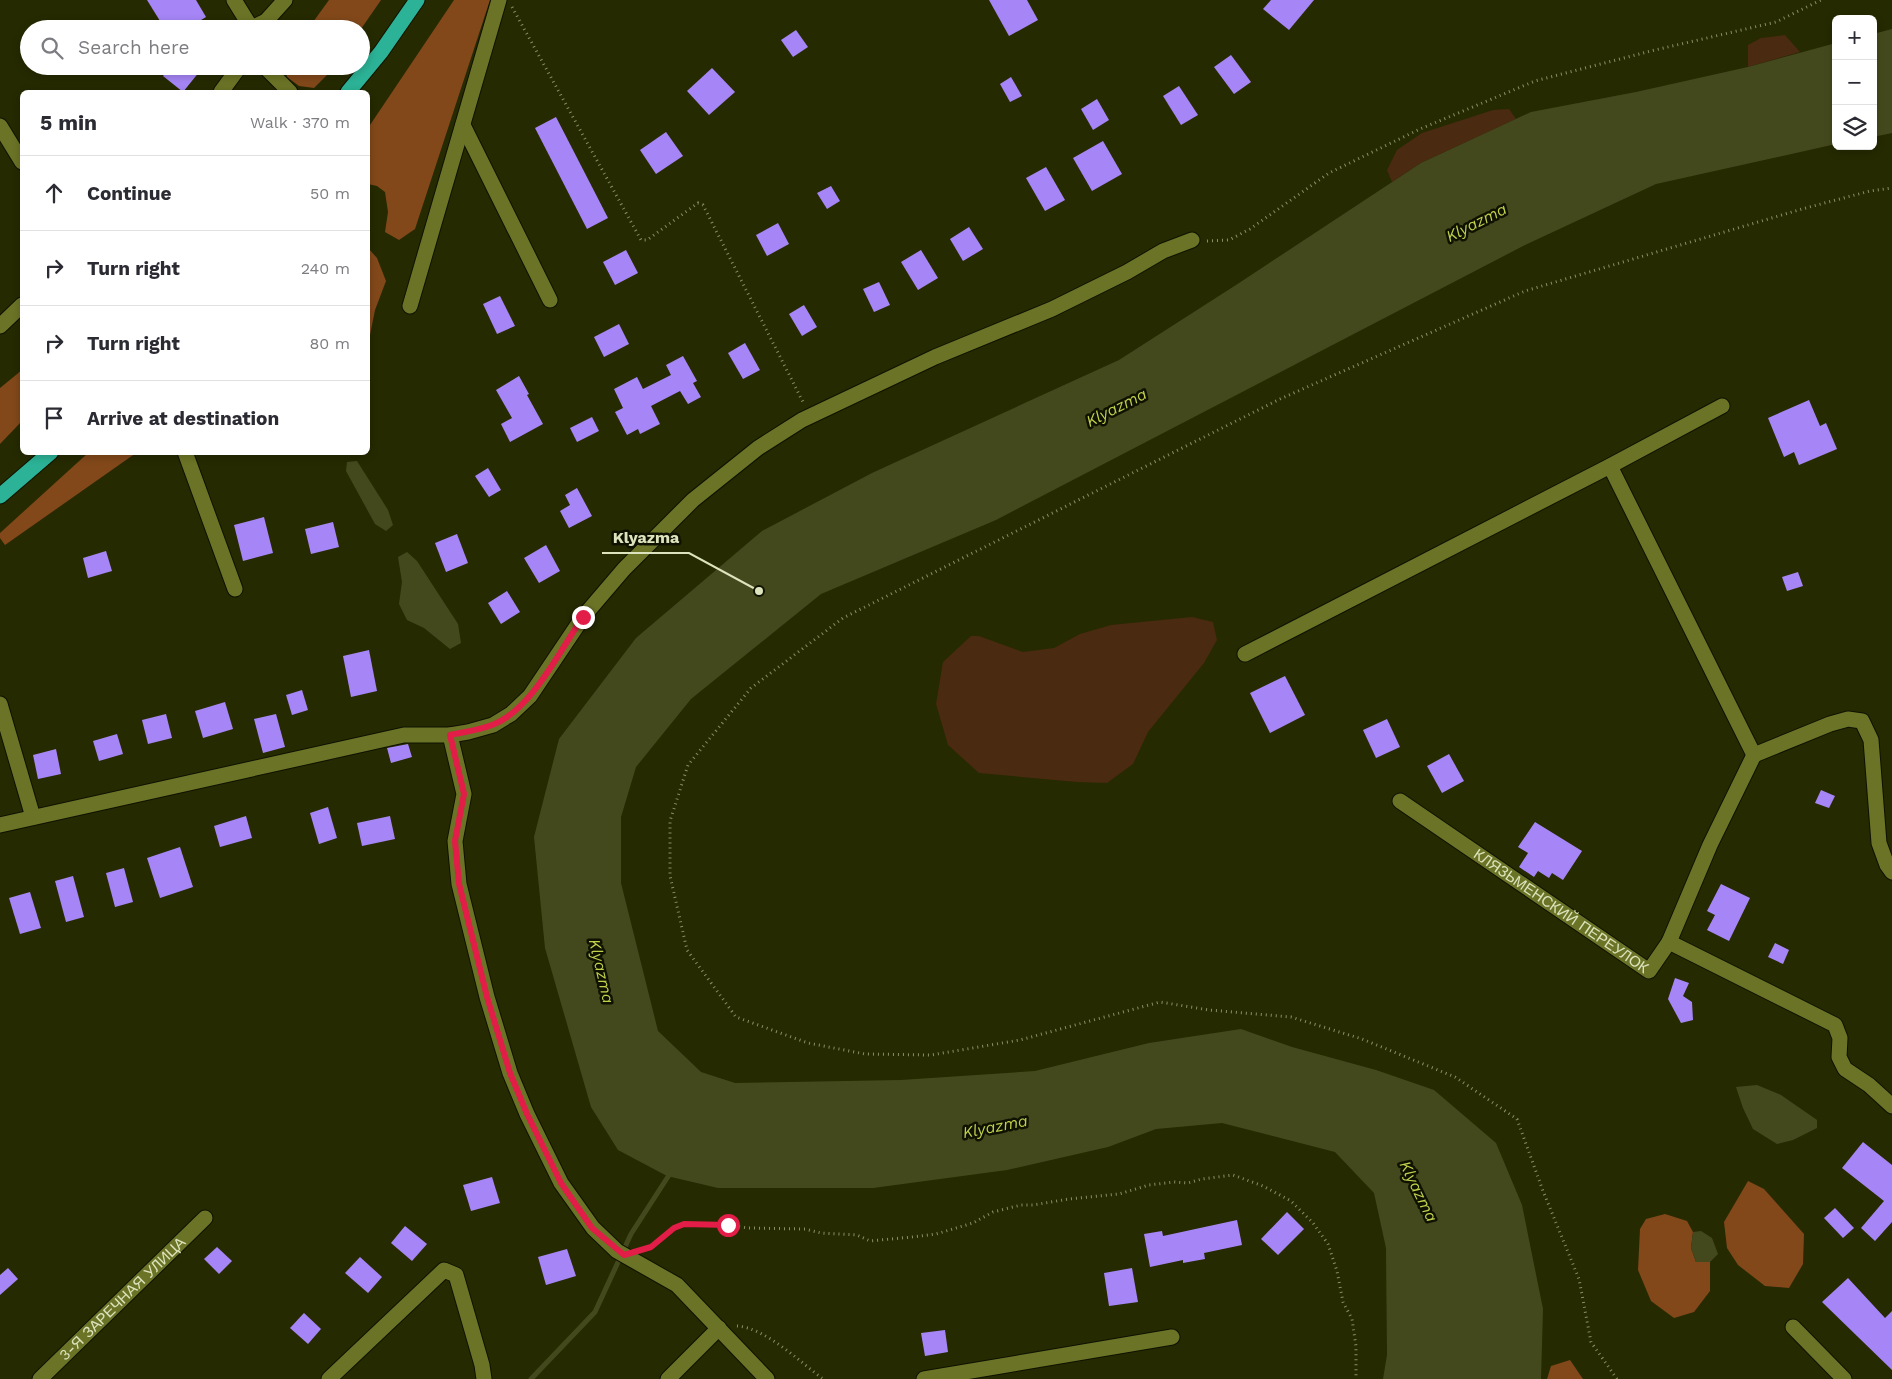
<!DOCTYPE html>
<meta charset="utf-8">
<style>
body{margin:0;font-family:"Work Sans",sans-serif;background:#f7f7f7;color:#2b2b33}
.controls{position:absolute;right:15px;top:15px;display:grid;overflow:hidden;border-radius:8px;box-shadow:0 2px 8px #0003}
.controls button{width:45px;height:45px;display:grid;place-items:center;padding:0;border:0;border-bottom:1px solid #e1e1e2;background:#fff;color:#2b2b33;font:25px sans-serif}
.stop{position:absolute;width:15px;height:15px;margin:-11px;border:4px solid #e11d48;border-radius:50%;background:#fff}
.stop.end{background:#e11d48;border-color:#fff;box-shadow:0 1px 5px #0008}
.list{margin:0;padding:0;list-style:none}
h2{display:flex;justify-content:space-between;align-items:center;height:65px;margin:0;padding:0 20px;font-size:21px}
h2 small{font-size:16px;font-weight:400;color:#7c7c81}
.list li{display:grid;grid-template-columns:32px 1fr auto;gap:15px;align-items:center;box-sizing:border-box;height:75px;padding:0 20px;border-top:1px solid #e1e1e2}
.list b{display:block;font-size:19px;white-space:nowrap}
.list em{font-size:16px;font-style:normal;color:#7c7c81}
.icon{flex:none;width:28px;height:28px;fill:none;stroke:currentColor;stroke-width:2;stroke-linecap:round;stroke-linejoin:round}
.map{position:relative;flex:none;width:1892px;height:1379px;overflow:hidden}
.search{position:absolute;background:#fff;box-shadow:0 2px 8px #0003;left:20px;top:20px;width:350px;height:55px;display:flex;align-items:center;gap:12px;box-sizing:border-box;padding:0 18px;border-radius:28px;color:#7c7c81;font-size:19px}
.panel{position:absolute;background:#fff;box-shadow:0 2px 8px #0003;left:20px;top:90px;width:350px;height:365px;border-radius:8px}
.map>svg:first-child{display:block}
.green{fill:#4a2a11}
.forest{fill:#82481a}
.water{fill:#44491d}
.lines{fill:none;stroke-linecap:round;stroke-linejoin:round}
.stream{stroke:#44491d;stroke-width:5}
.building{fill:#a686f7}
.minor-casing{stroke:#0f1200;stroke-width:17}
.highway-casing{stroke:#0f1200;stroke-width:17}
.path{stroke:#8a8f67;stroke-width:3;stroke-dasharray:1 4;stroke-linecap:butt}
.minor{stroke:#6b7426;stroke-width:15}
.highway{stroke:#2cb397;stroke-width:15}
.route{stroke:#e11d48;stroke-width:6}
.labels{text-anchor:middle;stroke-width:5;stroke-linejoin:round;paint-order:stroke}
.street-label{font-size:15px;fill:#dde3bd;stroke:#0f1200}
.water-label{font-size:16px;font-style:italic;fill:#c2d04c;stroke:#0f1200}
.leader{fill:none;stroke:#dde3bd;stroke-width:2}
.callout-dot{fill:#dde3bd;stroke:#0f1200;stroke-width:2}
.callout-label{font-size:16px;text-anchor:middle;font-weight:bold;fill:#dde3bd;stroke:#0f1200;stroke-width:5;stroke-linejoin:round;paint-order:stroke}
</style>
<div class="map">
<svg width="1892" height="1379" viewBox="0 0 1892 1379">
<rect width="100%" height="100%" fill="#262a01"/>
<!-- green -->
<g class="green">
<polygon points="1785,35 1800,52 1748,67 1748,45 1761,38"/>
<polygon points="1509,109 1516,119 1421,163 1392,182 1387,170 1397,150 1422,133 1493,110"/>
<polygon points="1192,617 1213,622 1217,640 1204,663 1148,732 1133,764 1107,783 1077,782 979,773 948,745 936,704 943,662 971,636 979,636 1023,652 1054,648 1080,634 1111,625"/>
</g>
<!-- forest -->
<g class="forest">
<polygon points="329,0 381,0 361,29 308,29"/>
<polygon points="454,0 490,0 415,229 399,240 385,232 388,212 385,192 377,186 368,184 368,128"/>
<polygon points="286,66 336,66 314,88 299,86 287,77"/>
<polygon points="368,248 377,258 386,281 375,310 368,345"/>
<polygon points="22,370 22,421 0,444 0,388"/>
<polygon points="88,453 136,453 5,545 0,538 0,533"/>
<polygon points="1748,1181 1764,1189 1804,1234 1803,1264 1789,1288 1765,1286 1738,1265 1727,1248 1724,1222"/>
<polygon points="1665,1214 1687,1221 1693,1232 1691,1248 1696,1262 1710,1262 1710,1291 1694,1312 1674,1318 1651,1301 1638,1270 1640,1229 1646,1219"/>
<polygon points="1570,1360 1583,1379 1547,1379 1551,1366"/>
</g>
<!-- water -->
<g class="water">
<polygon points="1892,29 1892,133 1873,137 1873,34"/>
<polygon points="1836,43 1836,144 1656,184 1525,245 996,520 821,594 691,699 636,767 621,817 621,883 658,1031 701,1072 735,1083 901,1080 1035,1071 1149,1043 1241,1029 1292,1047 1376,1070 1434,1090 1496,1143 1522,1205 1543,1309 1541,1379 1383,1379 1387,1355 1386,1248 1374,1193 1335,1152 1222,1123 1156,1129 1108,1147 1007,1170 873,1188 718,1188 667,1176 618,1150 591,1107 545,948 534,837 559,739 636,638 762,531 872,473 1119,360 1236,285 1421,163 1531,112 1636,92 1748,67"/>
<polygon points="357,461 388,510 393,525 386,531 375,524 346,471 347,462"/>
<polygon points="407,552 417,561 458,624 461,643 450,649 424,628 407,620 399,604 402,582 398,557"/>
<polygon points="1757,1085 1781,1095 1817,1120 1817,1128 1793,1140 1777,1144 1753,1129 1743,1108 1736,1087"/>
<polygon points="1701,1231 1712,1238 1718,1254 1710,1262 1696,1262 1691,1248 1693,1232"/>
</g>
<g class="lines">
<!-- stream -->
<polyline class="stream" points="531,1379 595,1312 631,1234 671,1172"/>
</g>
<!-- building -->
<g class="building">
<polygon points="147,0 196,0 206,17 186,29 165,29"/>
<polygon points="989,0 1027,0 1038,20 1009,36"/>
<polygon points="1271,0 1314,0 1289,30 1263,9"/>
<polygon points="796,30 808,47 793,57 781,40"/>
<polygon points="1231,55 1251,82 1234,94 1214,67"/>
<polygon points="171,66 204,66 183,92 163,76"/>
<polygon points="712,68 735,92 709,115 687,91"/>
<polygon points="1011,77 1022,96 1010,102 1000,84"/>
<polygon points="1179,86 1198,115 1181,125 1163,96"/>
<polygon points="1097,99 1109,120 1093,130 1081,109"/>
<polygon points="556,117 608,218 587,229 535,128"/>
<polygon points="666,132 683,156 656,174 640,150"/>
<polygon points="1103,141 1122,174 1092,191 1073,158"/>
<polygon points="1046,167 1065,200 1045,211 1026,178"/>
<polygon points="831,186 840,201 827,209 817,193"/>
<polygon points="778,223 789,244 767,256 756,235"/>
<polygon points="969,227 983,249 963,261 950,239"/>
<polygon points="626,250 638,273 615,285 603,262"/>
<polygon points="921,250 938,278 918,290 901,262"/>
<polygon points="879,282 890,305 874,312 863,289"/>
<polygon points="500,296 515,326 497,334 483,304"/>
<polygon points="804,305 817,327 802,336 789,314"/>
<polygon points="619,324 629,344 604,357 594,337"/>
<polygon points="745,343 760,370 743,379 728,353"/>
<polygon points="683,356 697,381 693,383 701,397 688,404 680,391 651,406 660,424 640,434 638,429 627,435 615,412 623,408 614,389 637,377 643,389 671,375 666,365"/>
<polygon points="519,376 529,394 527,395 543,424 510,442 501,424 512,418 496,390"/>
<polygon points="1809,400 1820,426 1826,423 1837,449 1799,465 1794,452 1784,457 1768,418"/>
<polygon points="592,417 599,431 577,442 570,428"/>
<polygon points="488,468 501,490 489,497 475,476"/>
<polygon points="577,488 592,516 569,528 560,511 570,505 565,495"/>
<polygon points="264,517 273,553 243,561 234,525"/>
<polygon points="333,522 339,547 311,554 305,529"/>
<polygon points="457,534 468,563 446,572 435,543"/>
<polygon points="546,545 560,571 539,583 524,558"/>
<polygon points="106,551 112,571 88,578 83,558"/>
<polygon points="1798,572 1803,586 1787,591 1782,577"/>
<polygon points="507,591 520,612 501,624 488,603"/>
<polygon points="369,650 377,691 351,697 343,656"/>
<polygon points="1285,676 1305,715 1270,733 1250,693"/>
<polygon points="302,690 308,710 292,715 286,695"/>
<polygon points="225,702 233,729 203,738 195,711"/>
<polygon points="166,714 172,738 148,744 142,720"/>
<polygon points="276,714 285,747 263,753 254,719"/>
<polygon points="1387,719 1400,747 1376,758 1363,730"/>
<polygon points="117,734 123,754 99,761 93,741"/>
<polygon points="408,744 412,757 391,763 387,748"/>
<polygon points="56,749 61,774 38,779 33,755"/>
<polygon points="1449,754 1464,781 1442,793 1427,766"/>
<polygon points="1821,790 1835,796 1829,808 1815,803"/>
<polygon points="328,807 337,838 319,844 310,813"/>
<polygon points="246,816 252,838 220,847 214,826"/>
<polygon points="390,816 395,839 362,846 357,823"/>
<polygon points="1535,822 1582,851 1563,880 1552,873 1549,878 1538,871 1534,877 1519,867 1528,853 1518,847"/>
<polygon points="180,847 193,887 160,898 147,858"/>
<polygon points="124,868 133,902 115,907 106,873"/>
<polygon points="73,876 84,917 66,922 55,881"/>
<polygon points="1721,884 1750,898 1729,941 1707,930 1715,915 1707,911"/>
<polygon points="30,892 41,928 20,934 9,898"/>
<polygon points="1775,943 1789,950 1783,964 1768,957"/>
<polygon points="1675,978 1689,983 1683,996 1692,1002 1693,1020 1681,1023 1668,999"/>
<polygon points="1863,1142 1892,1165 1892,1222 1875,1241 1861,1228 1884,1201 1842,1168"/>
<polygon points="492,1177 500,1203 471,1211 463,1185"/>
<polygon points="1835,1208 1854,1228 1843,1238 1824,1218"/>
<polygon points="1287,1212 1304,1229 1278,1255 1261,1239"/>
<polygon points="1237,1220 1242,1245 1204,1253 1205,1259 1183,1263 1183,1260 1150,1267 1144,1234 1162,1231 1163,1236"/>
<polygon points="405,1226 427,1244 412,1261 391,1243"/>
<polygon points="217,1247 232,1261 219,1274 204,1259"/>
<polygon points="567,1249 576,1276 546,1285 538,1257"/>
<polygon points="360,1257 382,1277 368,1293 345,1273"/>
<polygon points="8,1268 18,1279 0,1295 0,1275"/>
<polygon points="1132,1268 1138,1302 1109,1306 1104,1273"/>
<polygon points="1848,1278 1885,1318 1892,1311 1892,1370 1822,1302"/>
<polygon points="304,1313 321,1329 308,1344 290,1328"/>
<polygon points="945,1330 948,1352 925,1356 921,1333"/>
</g>
<g class="lines">
<defs>
<g id="minor">
<polyline points="234,0 252,29"/>
<polyline points="252,28 266,21 285,0"/>
<polyline points="264,66 290,92"/>
<polyline points="221,92 240,66"/>
<polyline points="463,125 550,300"/>
<polyline points="0,126 22,162"/>
<polyline points="410,306 499,0"/>
<polyline points="0,326 22,305"/>
<polyline points="185,452 235,589"/>
<polyline points="1610,466 1754,755 1830,724 1848,719 1862,721 1871,740 1879,843 1887,865 1892,872"/>
<polyline points="1245,654 1610,466 1722,406"/>
<polyline points="0,704 33,817"/>
<polyline points="450,735 464,794 455,841 459,884 487,997 510,1073 527,1114 561,1183 593,1228 617,1251 677,1285 767,1379"/>
<path id="s1" d="M1400 801 1649 971 1669 942 1835 1025 1840 1038 1839 1057 1845 1069 1869 1085 1892 1106"/>
<polyline points="0,825 404,735 450,735 468,732 493,725 511,714 530,696 583,617 624,569 693,500 758,448 802,420 935,357 1052,309 1127,272 1163,251 1192,240"/>
<polyline points="1669,942 1710,845 1754,755"/>
<polyline points="1793,1327 1844,1379"/>
<path id="s2" d="M40 1379 205 1218"/>
<polyline points="329,1379 444,1270 456,1275 482,1365 484,1379"/>
<polyline points="668,1379 719,1328"/>
<polyline points="924,1379 1172,1337"/>
</g>
<g id="highway">
<polyline points="348,92 381,52 417,0"/>
<polyline points="0,496 51,452"/>
</g>
</defs>
<!-- minor casing -->
<use href="#minor" class="minor-casing"/>
<!-- highway casing -->
<use href="#highway" class="highway-casing"/>
<!-- path -->
<g class="path">
<polyline points="512,7 641,240 647,240 698,203 703,205 804,404"/>
<polyline points="1207,241 1229,240 1250,229 1329,173 1420,129 1535,81 1655,50 1776,22 1821,0"/>
<polyline points="642,1249 651,1247 674,1228 685,1224 728,1225 748,1228 805,1229 821,1233 857,1235 870,1241 912,1237 936,1234 973,1223 993,1212 1021,1205 1033,1205 1069,1199 1119,1194 1149,1185 1174,1182 1188,1183 1202,1179 1233,1175 1263,1186 1291,1201 1313,1223 1328,1244 1337,1271 1343,1302 1352,1319 1356,1346 1356,1379"/>
<path d="M737 1326C766 1328 800 1362 823 1379"/>
<polyline points="1617,1379 1591,1342 1579,1279 1543,1191 1517,1119 1455,1077 1362,1039 1291,1017 1209,1010 1160,1002 1020,1040 931,1055 865,1054 808,1043 736,1017 687,950 670,876 670,821 688,765 751,688 843,618 1280,399 1525,291 1802,209 1870,191 1892,188"/>
</g>
<!-- minor -->
<use href="#minor" class="minor"/>
<!-- highway -->
<use href="#highway" class="highway"/>
</g>
<g class="lines">
<!-- route -->
<path class="route" d="M583 617C560 650 531 711 492 725 479 730 464 732 450 735L464 794 455 841 459 884 487 997 510 1073 527 1114 561 1183 592 1228 624 1255 651 1247 674 1228 684 1224 728 1225"/>
</g>
<g class="labels">
<!-- street labels -->
<g class="street-label">
<text dy="5" stroke="none"><textPath href="#s1" startOffset="195">КЛЯЗЬМЕНСКИЙ ПЕРЕУЛОК</textPath></text>
<text dy="5" stroke="none"><textPath href="#s2" startOffset="115">3-Я ЗАРЕЧНАЯ УЛИЦА</textPath></text>
</g>
<!-- water labels -->
<g class="water-label">
<text transform="translate(1476 222) rotate(-27)" y="6">Klyazma</text>
<text transform="translate(1116 407) rotate(-27)" y="6">Klyazma</text>
<text transform="translate(602 971) rotate(77)" y="6">Klyazma</text>
<text transform="translate(995 1126) rotate(-11)" y="6">Klyazma</text>
<text transform="translate(1419 1191) rotate(64)" y="6">Klyazma</text>
</g>
</g>
<!-- callouts -->
<path class="leader" d="M759 591L689 553H602"/>
<circle class="callout-dot" cx="759" cy="591" r="5"/>
<g class="callout-label">
<text x="646" y="543">Klyazma</text>
</g>
</svg>
<div class="controls">
<button>+</button>
<button>−</button>
<button><svg class="icon" aria-label="layers" viewBox="0 0 24 24"><path d="M12 4l9 5-9 5-9-5zM3 14l9 5 9-5"/></svg></button>
</div>
<div class="stop" style="left:728px;top:1225px"></div>
<div class="stop end" style="left:583px;top:617px"></div>
<div class="search"><svg class="icon" aria-label="search" viewBox="0 0 24 24"><circle cx="10" cy="10" r="6"/><path d="M15 15l6 6"/></svg>Search here</div>
<section class="panel">
<h2>5 min<small>Walk · 370 m</small></h2>
<ul class="list">
<li><svg class="icon" aria-label="ahead" viewBox="0 0 24 24"><path d="M12 20V5M6 11l6-6 6 6"/></svg><div><b>Continue</b></div><em>50 m</em></li>
<li><svg class="icon" aria-label="right" viewBox="0 0 24 24"><path d="M7 20v-9h11M14 6l5 5-5 5"/></svg><div><b>Turn right</b></div><em>240 m</em></li>
<li><svg class="icon" aria-label="right" viewBox="0 0 24 24"><path d="M7 20v-9h11M14 6l5 5-5 5"/></svg><div><b>Turn right</b></div><em>80 m</em></li>
<li><svg class="icon" aria-label="arrive" viewBox="0 0 24 24"><path d="M6 21V4h12l-3 4 3 4H6"/></svg><div><b>Arrive at destination</b></div></li>
</ul>
</section>
</div>
